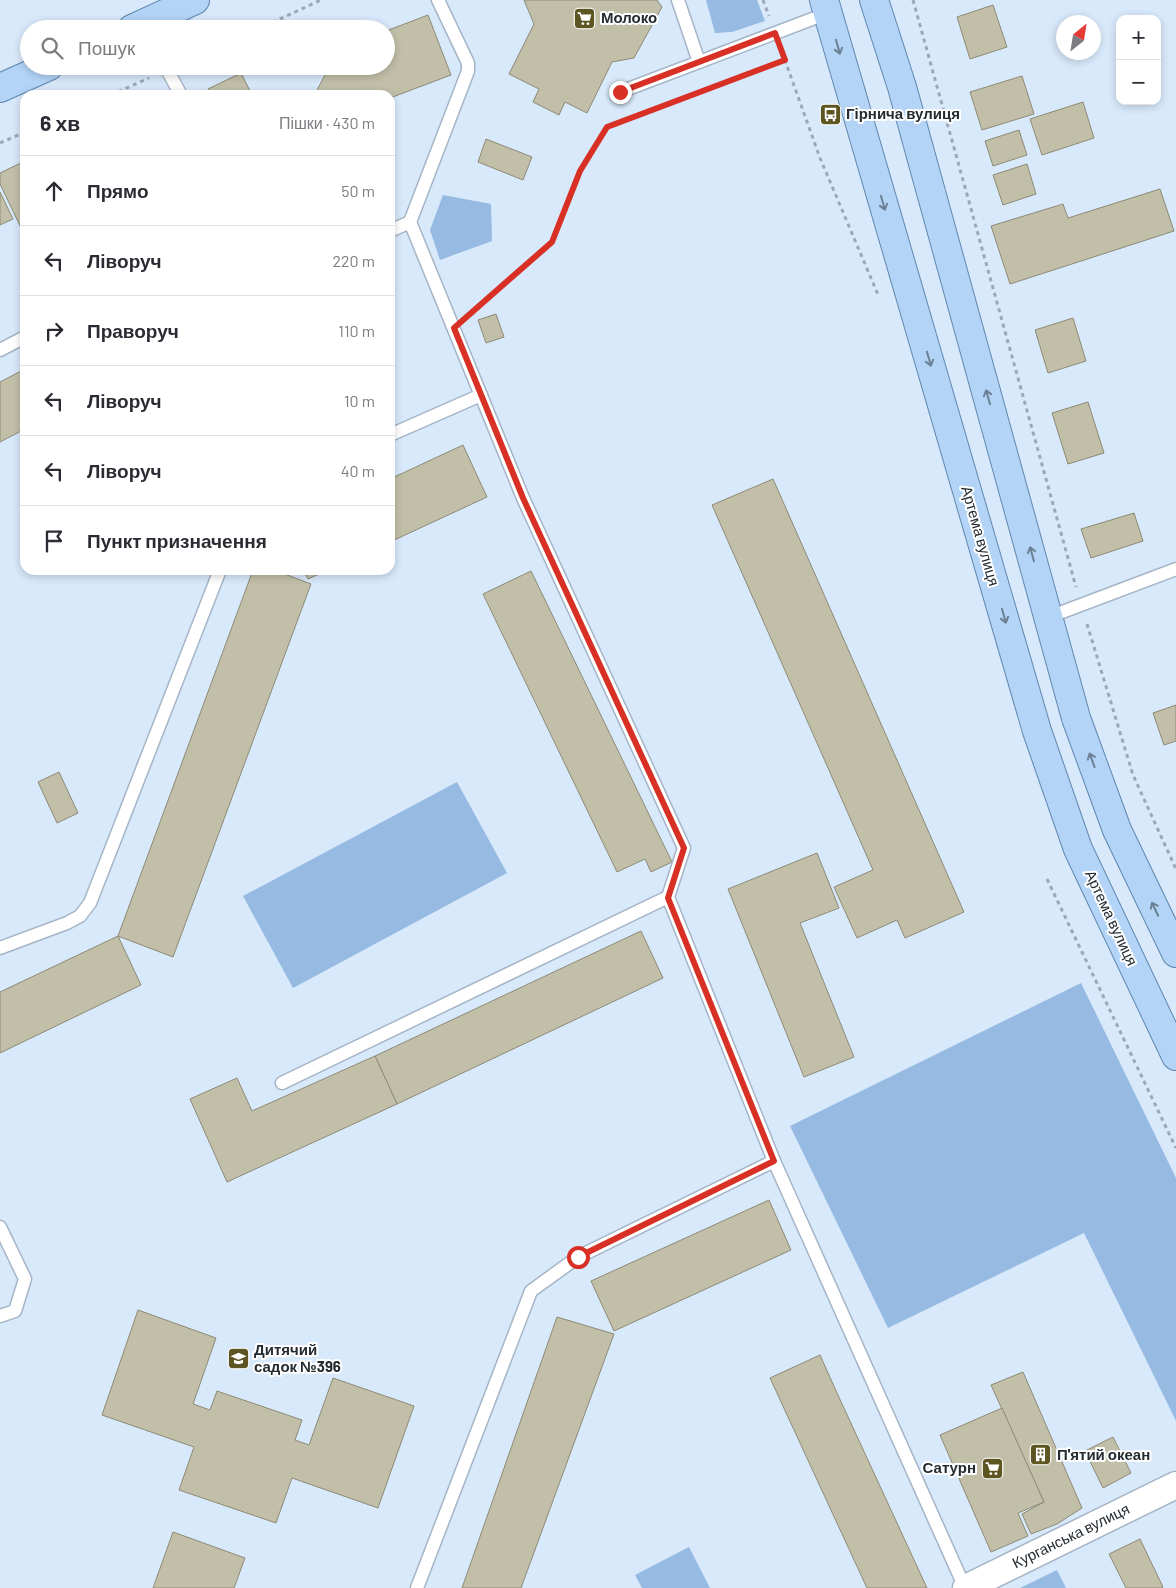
<!DOCTYPE html>
<html lang="uk">
<meta charset="utf-8">
<style>
body{margin:0;font-family:Barlow,sans-serif;background:#f7f7f7;color:#2b2b33}
.controls{position:absolute;right:15px;top:15px;display:grid;overflow:hidden;border-radius:10px;box-shadow:0 2px 8px #0003}
.controls button{width:45px;height:45px;display:grid;place-items:center;padding:0;border:0;border-bottom:1px solid #e1e1e2;background:#fff;color:#2b2b33;font:25px sans-serif}
.compass{position:absolute;left:1056px;top:15px;width:45px;height:45px;border-radius:50%;background:#fff;box-shadow:0 2px 8px #0003;rotate:30deg}
.stop{position:absolute;width:15px;height:15px;margin:-11px;border:4px solid #d93025;border-radius:50%;background:#fff}
.stop.end{background:#d93025;border-color:#fff;box-shadow:0 1px 5px #0008}
.list{margin:0;padding:0;list-style:none}
h2{display:flex;justify-content:space-between;align-items:center;height:65px;margin:0;padding:0 20px;font-size:21px}
h2 small{font-size:16px;font-weight:400;color:#7c7c81}
.list li{display:grid;grid-template-columns:32px 1fr auto;gap:15px;align-items:center;box-sizing:border-box;height:70px;padding:0 20px;border-top:1px solid #e1e1e2}
.list b{display:block;font-size:19px;white-space:nowrap}
.list em{font-size:16px;font-style:normal;color:#7c7c81}
.icon{flex:none;width:28px;height:28px;fill:none;stroke:currentColor;stroke-width:2;stroke-linecap:round;stroke-linejoin:round}
.map{position:relative;flex:none;width:1176px;height:1588px;overflow:hidden}
.search{position:absolute;background:#fff;box-shadow:0 2px 8px #0003;left:20px;top:20px;width:375px;height:55px;display:flex;align-items:center;gap:12px;box-sizing:border-box;padding:0 18px;border-radius:28px;color:#7c7c81;font-size:19px}
.panel{position:absolute;background:#fff;box-shadow:0 2px 8px #0003;left:20px;top:90px;width:375px;height:485px;border-radius:15px}
.map>svg:first-child{display:block}
.green{fill:#96bae1}
.building{fill:#c2bfa9;stroke:#8d8a75}
.lines{fill:none;stroke-linecap:round;stroke-linejoin:round}
.service-casing{stroke:#a5b5c6;stroke-width:15}
.minor-casing{stroke:#a5b5c6;stroke-width:29}
.primary-casing{stroke:#6087ae;stroke-width:30}
.path{stroke:#9ba8b6;stroke-width:3;stroke-dasharray:4 4;stroke-linecap:butt}
.service{stroke:#fff;stroke-width:12}
.minor{stroke:#fff;stroke-width:26}
.primary{stroke:#b3d4f7;stroke-width:28}
.oneway{stroke:#6c8094}
.route{stroke:#d93025;stroke-width:6}
.labels{text-anchor:middle;stroke-width:4;stroke-linejoin:round;paint-order:stroke}
.poi-label{font-size:15px;font-weight:bold;fill:#242b31;stroke:#fff;text-anchor:start}
.street-label{font-size:15px;fill:#242b31;stroke:#fff}
</style>
<div class="map">
<svg width="1176" height="1588" viewBox="0 0 1176 1588">
<rect width="100%" height="100%" fill="#d8e9fb"/>
<!-- green -->
<g class="green">
<polygon points="706,0 757,0 765,21 732,32 715,33"/>
<polygon points="443,195 491,204 492,241 440,260 430,230"/>
<polygon points="457,782 507,873 293,988 243,896"/>
<polygon points="1081,983 1176,1178 1176,1421 1084,1233 888,1328 790,1126"/>
<polygon points="689,1547 710,1588 642,1588 635,1575"/>
<polygon points="1057,1570 1066,1588 1020,1588"/>
</g>
<!-- building -->
<g class="building">
<polygon points="524,0 657,0 662,7 634,58 612,62 587,113 565,102 559,115 533,102 539,89 509,74 534,24"/>
<polygon points="993,5 1007,47 970,59 957,17"/>
<polygon points="428,15 451,75 390,98 390,95 320,95 316,92 325,75 321,66 386,66 386,31"/>
<polygon points="241,73 252,95 211,95 208,89"/>
<polygon points="1022,76 1034,114 982,130 970,92"/>
<polygon points="1083,102 1094,138 1042,155 1030,119"/>
<polygon points="1019,130 1027,155 993,166 985,141"/>
<polygon points="486,139 532,157 523,180 478,162"/>
<polygon points="23,162 25,165 24,234 0,184 0,173"/>
<polygon points="1027,164 1036,194 1003,205 993,175"/>
<polygon points="1160,189 1174,231 1010,284 991,226 1063,204 1068,218"/>
<polygon points="0,192 13,219 0,225"/>
<polygon points="496,314 504,337 486,343 478,320"/>
<polygon points="1073,318 1086,361 1048,373 1035,330"/>
<polygon points="25,369 25,429 0,442 0,382"/>
<polygon points="1088,402 1104,453 1068,464 1052,413"/>
<polygon points="463,445 487,497 390,542 390,479"/>
<polygon points="773,479 964,912 905,938 897,920 857,938 834,887 873,870 712,505"/>
<polygon points="1134,513 1143,541 1091,558 1081,529"/>
<polygon points="253,570 274,570 311,584 173,957 118,936"/>
<polygon points="303,570 328,570 308,579"/>
<polygon points="531,571 672,862 651,872 645,859 617,872 483,594"/>
<polygon points="1176,705 1176,741 1164,745 1153,713"/>
<polygon points="59,772 78,813 57,823 38,782"/>
<polygon points="817,853 839,908 800,923 854,1057 804,1077 728,889"/>
<polygon points="641,931 663,978 397,1104 375,1056"/>
<polygon points="118,936 141,985 0,1053 0,992"/>
<polygon points="375,1056 397,1104 227,1182 190,1099 237,1078 252,1111"/>
<polygon points="769,1200 791,1250 614,1331 591,1281"/>
<polygon points="138,1310 216,1338 193,1404 210,1410 217,1391 302,1420 295,1440 309,1445 333,1378 414,1406 378,1508 292,1478 276,1523 179,1490 194,1447 102,1415"/>
<polygon points="557,1317 614,1334 521,1588 462,1588"/>
<polygon points="820,1355 837,1393 927,1588 867,1588 770,1378"/>
<polygon points="1023,1372 1082,1508 1057,1524 1031,1534 1022,1514 1044,1502 991,1385"/>
<polygon points="1002,1408 1044,1502 1018,1513 1028,1536 991,1552 940,1435"/>
<polygon points="1113,1437 1131,1473 1103,1488 1085,1451"/>
<polygon points="173,1532 245,1558 234,1588 153,1588"/>
<polygon points="1140,1539 1163,1587 1161,1588 1126,1588 1109,1554"/>
</g>
<g class="lines">
<defs>
<g id="service">
<polyline points="678,0 699,62"/>
<polyline points="165,66 181,95"/>
<polyline points="620,92 828,13"/>
<polyline points="410,222 468,71 468,63 438,0"/>
<polyline points="390,231 410,222 523,498 684,848 668,897 774,1161 965,1588"/>
<polyline points="0,350 25,337"/>
<polyline points="390,435 481,395"/>
<polyline points="1049,617 1176,569"/>
<polyline points="0,948 67,923 80,916 90,903 220,570"/>
<polyline points="282,1083 668,897"/>
<polyline points="0,1227 25,1279 15,1311 0,1316"/>
<polyline points="417,1588 531,1291 578,1257 774,1161"/>
</g>
<polyline id="minor" points="966,1588 1176,1485"/>
<g id="primary">
<polyline points="824,0 1037,731 1078,849 1176,1056"/>
<polyline points="874,0 902,87 1076,718 1117,830 1176,953"/>
<polyline points="132,29 195,0"/>
<polyline points="0,88 49,66"/>
</g>
</defs>
<!-- service casing -->
<use href="#service" class="service-casing"/>
<!-- minor casing -->
<use href="#minor" class="minor-casing"/>
<!-- primary casing -->
<use href="#primary" class="primary-casing"/>
<!-- path -->
<g class="path">
<polyline points="763,0 769,16"/>
<polyline points="913,0 1076,587"/>
<polyline points="258,29 321,0"/>
<polyline points="782,52 820,158 879,297"/>
<polyline points="111,95 149,78"/>
<polyline points="0,143 25,132"/>
<polyline points="470,314 552,242 580,171 607,127 785,60"/>
<polyline points="1087,624 1133,775 1176,869"/>
<polyline points="1047,879 1176,1148"/>
</g>
<!-- service -->
<use href="#service" class="service"/>
<!-- minor -->
<use href="#minor" class="minor"/>
<!-- primary -->
<use href="#primary" class="primary"/>
</g>
<!-- one-way arrows -->
<defs><path id="oneway-shaft" d="M-6 0H5M1.5-3L5.5 0L1.5 3" fill="none" stroke-width="1.6" stroke-linecap="round" stroke-linejoin="round" transform="scale(1.25)"/></defs>
<g class="oneway">
<use href="#oneway-shaft" transform="translate(838 47) rotate(74)"/>
<use href="#oneway-shaft" transform="translate(883 203) rotate(74)"/>
<use href="#oneway-shaft" transform="translate(929 359) rotate(74)"/>
<use href="#oneway-shaft" transform="translate(988 397) rotate(-106)"/>
<use href="#oneway-shaft" transform="translate(1032 554) rotate(-105)"/>
<use href="#oneway-shaft" transform="translate(1004 616) rotate(74)"/>
<use href="#oneway-shaft" transform="translate(1092 760) rotate(-110)"/>
<use href="#oneway-shaft" transform="translate(1155 909) rotate(-115)"/>
</g>
<g class="lines">
<!-- route -->
<polyline class="route" points="578,1257 774,1161 668,898 684,848 523,498 454,328 552,242 580,171 607,127 785,60 775,33 620,92"/>
</g>
<!-- icons -->
<defs>
<symbol id="supermarket-square" viewBox="-11 -11 22 22"><rect x="-9" y="-9" width="18" height="18" rx="4" fill="#5e5622" stroke="#fff"/><path d="M-6-5.5h2.5l.6 2H6L4.5 2H-2.5L-4.4-4H-6ZM-1.5 3.2a1.3 1.3 0 1 0 .1 0ZM3 3.2a1.3 1.3 0 1 0 .1 0Z" fill="#fff"/></symbol>
<symbol id="bus-square" viewBox="-11 -11 22 22"><rect x="-9" y="-9" width="18" height="18" rx="4" fill="#5e5622" stroke="#fff"/><path d="M-5-6H5V4H4V6H2V4H-2V6H-4V4H-5ZM-3.5-4V0h7V-4ZM-3.5 1.2v1.5H-2V1.2ZM2 1.2v1.5H3.5V1.2Z" fill="#fff"/></symbol>
<symbol id="school-square" viewBox="-11 -11 22 22"><rect x="-9" y="-9" width="18" height="18" rx="4" fill="#5e5622" stroke="#fff"/><path d="M0-5L7-2L0 1L-7-2ZM-4 1L0 2.5L4 1V4Q0 6-4 4Z" fill="#fff"/></symbol>
<symbol id="building-square" viewBox="-11 -11 22 22"><rect x="-9" y="-9" width="18" height="18" rx="4" fill="#5e5622" stroke="#fff"/><path d="M-4-6H4V6H1V3H-1V6H-4ZM-2.5-4.3h1.7v1.8h-1.7ZM.8-4.3h1.7v1.8H.8ZM-2.5-1h1.7V.8h-1.7ZM.8-1h1.7V.8H.8Z" fill="#fff"/></symbol>
</defs>
<g fill-rule="evenodd">
<use href="#supermarket-square" x="572" y="6" width="25" height="25"/>
<use href="#bus-square" x="818" y="102" width="25" height="25"/>
<use href="#school-square" x="226" y="1346" width="25" height="25"/>
<use href="#building-square" x="1028" y="1442" width="25" height="25"/>
<use href="#supermarket-square" x="980" y="1456" width="25" height="25"/>
</g>
<g class="labels">
<!-- poi labels -->
<g class="poi-label">
<text x="601" y="23">Молоко</text>
<text x="846" y="119">Гірнича вулиця</text>
<text x="254" y="1355">Дитячий<tspan x="254" dy="17">садок №396</tspan></text>
<text x="1057" y="1460">П'ятий океан</text>
<text x="976" y="1473" text-anchor="end">Сатурн</text>
</g>
<!-- street labels -->
<g class="street-label">
<text transform="translate(980 536) rotate(74)" y="5">Артема вулиця</text>
<text transform="translate(1111 918) rotate(65)" y="5">Артема вулиця</text>
<text transform="translate(1071 1536) rotate(-26)" y="5">Курганська вулиця</text>
</g>
</g>
</svg>
<div class="controls">
<button>+</button>
<button>−</button>
</div>
<svg class="compass" viewBox="-18 -18 36 36"><path d="M0-13l5 13h-10z" fill="#e53935"/><path d="M0 13l5-13h-10z" fill="#7c7c81"/></svg>
<div class="stop" style="left:578px;top:1257px"></div>
<div class="stop end" style="left:620px;top:92px"></div>
<div class="search"><svg class="icon" aria-label="search" viewBox="0 0 24 24"><circle cx="10" cy="10" r="6"/><path d="M15 15l6 6"/></svg>Пошук</div>
<section class="panel">
<h2>6 хв<small>Пішки · 430 m</small></h2>
<ul class="list">
<li><svg class="icon" aria-label="ahead" viewBox="0 0 24 24"><path d="M12 20V5M6 11l6-6 6 6"/></svg><div><b>Прямо</b></div><em>50 m</em></li>
<li><svg class="icon" aria-label="left" viewBox="0 0 24 24"><path d="M17 20v-9H6M10 6l-5 5 5 5"/></svg><div><b>Ліворуч</b></div><em>220 m</em></li>
<li><svg class="icon" aria-label="right" viewBox="0 0 24 24"><path d="M7 20v-9h11M14 6l5 5-5 5"/></svg><div><b>Праворуч</b></div><em>110 m</em></li>
<li><svg class="icon" aria-label="left" viewBox="0 0 24 24"><path d="M17 20v-9H6M10 6l-5 5 5 5"/></svg><div><b>Ліворуч</b></div><em>10 m</em></li>
<li><svg class="icon" aria-label="left" viewBox="0 0 24 24"><path d="M17 20v-9H6M10 6l-5 5 5 5"/></svg><div><b>Ліворуч</b></div><em>40 m</em></li>
<li><svg class="icon" aria-label="arrive" viewBox="0 0 24 24"><path d="M6 21V4h12l-3 4 3 4H6"/></svg><div><b>Пункт призначення</b></div></li>
</ul>
</section>
</div>
